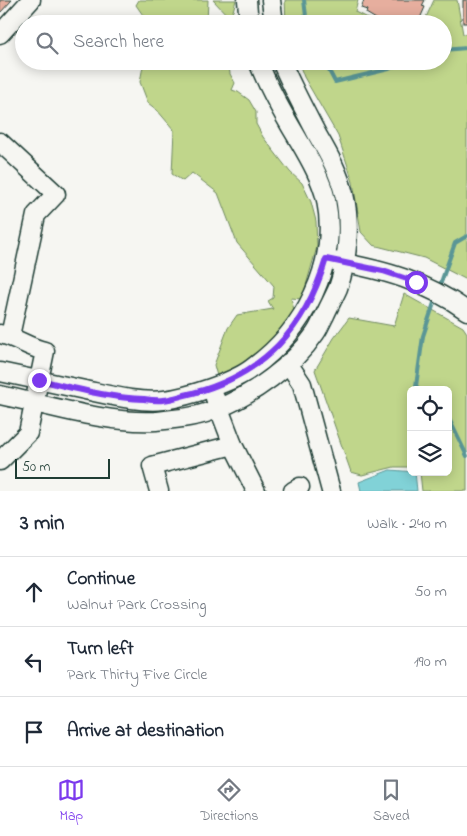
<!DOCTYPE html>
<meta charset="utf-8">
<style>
body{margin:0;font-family:"Indie Flower",sans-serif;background:#f2f2f3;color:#1f2937}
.controls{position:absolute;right:15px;bottom:15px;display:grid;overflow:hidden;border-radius:8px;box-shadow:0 2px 12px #0003}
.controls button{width:45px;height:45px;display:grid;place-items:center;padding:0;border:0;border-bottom:1px solid #e0e1e3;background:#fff;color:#1f2937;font:25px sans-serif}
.scale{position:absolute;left:15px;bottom:12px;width:95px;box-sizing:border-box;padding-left:5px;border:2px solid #1f3d34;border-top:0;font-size:14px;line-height:18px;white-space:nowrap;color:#1f3d34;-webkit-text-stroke:4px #f6f6f2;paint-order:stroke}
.stop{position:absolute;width:15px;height:15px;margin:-11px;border:4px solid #7c3aed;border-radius:50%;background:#fff}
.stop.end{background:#7c3aed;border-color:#fff;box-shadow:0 1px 5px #0008}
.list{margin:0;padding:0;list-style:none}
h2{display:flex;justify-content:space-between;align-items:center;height:65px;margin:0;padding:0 20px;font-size:21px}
h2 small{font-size:16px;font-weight:400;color:#747a83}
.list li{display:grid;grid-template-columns:32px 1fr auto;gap:15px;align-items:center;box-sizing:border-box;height:70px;padding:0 20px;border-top:1px solid #e0e1e3}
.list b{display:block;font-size:19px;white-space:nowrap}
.list p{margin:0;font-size:16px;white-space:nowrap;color:#747a83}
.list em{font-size:16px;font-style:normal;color:#747a83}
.icon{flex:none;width:28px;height:28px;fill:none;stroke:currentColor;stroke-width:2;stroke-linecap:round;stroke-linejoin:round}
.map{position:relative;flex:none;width:467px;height:491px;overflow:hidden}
.search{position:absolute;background:#fff;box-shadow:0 2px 12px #0003;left:15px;right:15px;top:15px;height:55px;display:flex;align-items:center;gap:12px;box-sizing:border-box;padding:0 18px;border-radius:28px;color:#747a83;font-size:19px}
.sheet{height:275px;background:#fff}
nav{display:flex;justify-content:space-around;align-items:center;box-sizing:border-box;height:70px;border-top:1px solid #e0e1e3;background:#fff;font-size:14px;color:#747a83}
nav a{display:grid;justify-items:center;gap:2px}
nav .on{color:#7c3aed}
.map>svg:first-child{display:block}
.green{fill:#c0d68b;stroke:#708a60}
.water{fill:#81d2d7;stroke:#5a9696}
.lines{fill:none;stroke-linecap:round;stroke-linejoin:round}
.stream{stroke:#5a9696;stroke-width:4}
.building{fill:#e6ae9e;stroke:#1f3d34}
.minor-casing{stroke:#1f3d34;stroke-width:21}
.minor{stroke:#f6f6f2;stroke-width:18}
.route{stroke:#7c3aed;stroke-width:6}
</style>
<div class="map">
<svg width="467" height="491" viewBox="0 0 467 491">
<rect width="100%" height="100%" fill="#f6f6f2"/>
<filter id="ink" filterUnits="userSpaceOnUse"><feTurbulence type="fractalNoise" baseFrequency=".02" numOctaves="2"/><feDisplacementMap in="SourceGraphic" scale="10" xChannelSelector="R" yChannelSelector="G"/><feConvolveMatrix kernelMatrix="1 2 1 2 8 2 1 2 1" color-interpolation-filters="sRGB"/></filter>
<g filter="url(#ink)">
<!-- green -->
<g class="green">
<polygon points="139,0 208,0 207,24 146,24 147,21 136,5"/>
<polygon points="213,0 236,0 233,11 229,17"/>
<polygon points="285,0 358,0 355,12 379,24 286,24"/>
<polygon points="434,0 457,0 463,34 467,34 467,280 424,258 373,245 361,232 353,182 338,136 304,77 298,61 443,61 443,24 423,24"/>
<polygon points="144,61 233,61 229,65 230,74 235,83 232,90 238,92 249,100 256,112 256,124 263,137 290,172 302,183 311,202 316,221 317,247 302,299 291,298 295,314 252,359 217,376 214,365 228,328 237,315 273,309 268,301 273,298 274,286 237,243 218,193 192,173 183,181 172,174 174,130 157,110 148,103 140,82"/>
<polygon points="404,294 463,327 467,333 467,491 422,491 420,472 448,472 448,390 411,390 411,467 394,467 362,475 351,472 315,370 334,338 349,318 394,326"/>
</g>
<!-- water -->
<polygon class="water" points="390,470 415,472 417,491 361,491 359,482"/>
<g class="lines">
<!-- stream -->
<g class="stream">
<polyline points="304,0 307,24"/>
<polyline points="443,50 467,48"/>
<polyline points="324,61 335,82 389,69 404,61"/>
<polyline points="439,288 455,243 467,236"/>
<polyline points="420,390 416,386 423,336 436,297"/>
<polyline points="448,417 467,456"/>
</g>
</g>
<!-- building -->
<g class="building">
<polygon points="0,0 12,0 0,13"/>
<polygon points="364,0 425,0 422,6 425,7 418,23 420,24 392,24 393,22 388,20 387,22 382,20 381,22 366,13 367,10 361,8"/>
<rect x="463" y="0" width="4" height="23"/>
</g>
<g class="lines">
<defs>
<g id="minor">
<polyline points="247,0 249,24"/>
<polyline points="271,0 274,24"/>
<polyline points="0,34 31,0"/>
<polyline points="0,142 56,194 36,215 10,336"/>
<path d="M334 261C384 270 425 281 467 311"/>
<path d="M0 334C16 337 29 348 45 351L28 433 0 461"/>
<polyline points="288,363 302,384 331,491"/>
<path d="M0 372C28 378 57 384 85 390 109 395 140 403 164 400 187 397 234 382 252 368 304 331 339 264 326 200 321 178 309 158 298 139 283 114 268 88 258 61"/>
<path d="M0 395C48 405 108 424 156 421 177 419 200 417 219 408 252 395 294 365 314 335 319 329 321 322 325 315 329 306 334 297 338 288 348 260 351 223 344 194 339 173 329 155 318 136 305 111 292 87 281 61"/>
<polyline points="215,398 233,445 256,491"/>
<polyline points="159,491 152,466 233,445"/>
<polyline points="293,491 300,487"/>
</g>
</defs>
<!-- minor casing -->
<use href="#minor" class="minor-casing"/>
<!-- minor -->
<use href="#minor" class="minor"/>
</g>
</g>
<g class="lines" filter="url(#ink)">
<!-- route -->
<path class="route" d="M39 380C74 388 109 398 144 399 150 400 157 401 163 400 173 399 183 395 193 393 264 374 305 329 326 259L383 271 416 282"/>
</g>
</svg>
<div class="controls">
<button><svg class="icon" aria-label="locate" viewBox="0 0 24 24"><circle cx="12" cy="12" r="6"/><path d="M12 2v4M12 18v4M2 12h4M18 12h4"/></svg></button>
<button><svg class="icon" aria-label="layers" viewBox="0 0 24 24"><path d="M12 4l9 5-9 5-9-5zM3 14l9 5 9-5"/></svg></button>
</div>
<div class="scale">50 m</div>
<div class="stop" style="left:416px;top:282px"></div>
<div class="stop end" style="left:39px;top:380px"></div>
<div class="search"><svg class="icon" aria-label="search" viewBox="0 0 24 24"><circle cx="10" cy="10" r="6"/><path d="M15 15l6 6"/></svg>Search here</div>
</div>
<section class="sheet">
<h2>3 min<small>Walk · 240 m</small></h2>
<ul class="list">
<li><svg class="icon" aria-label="ahead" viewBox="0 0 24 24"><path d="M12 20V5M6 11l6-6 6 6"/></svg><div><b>Continue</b><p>Walnut Park Crossing</p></div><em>50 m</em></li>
<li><svg class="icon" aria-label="left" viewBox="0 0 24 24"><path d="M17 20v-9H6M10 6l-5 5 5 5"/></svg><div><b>Turn left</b><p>Park Thirty Five Circle</p></div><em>190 m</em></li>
<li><svg class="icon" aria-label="arrive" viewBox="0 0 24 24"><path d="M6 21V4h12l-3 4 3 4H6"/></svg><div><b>Arrive at destination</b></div></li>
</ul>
</section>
<nav>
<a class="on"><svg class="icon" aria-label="map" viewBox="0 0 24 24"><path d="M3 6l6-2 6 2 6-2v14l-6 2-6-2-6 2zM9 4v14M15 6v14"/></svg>Map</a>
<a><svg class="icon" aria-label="directions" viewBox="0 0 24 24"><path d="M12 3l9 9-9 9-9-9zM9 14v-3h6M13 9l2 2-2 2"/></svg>Directions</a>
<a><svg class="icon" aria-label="saved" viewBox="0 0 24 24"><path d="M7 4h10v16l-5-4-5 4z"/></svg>Saved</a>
</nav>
